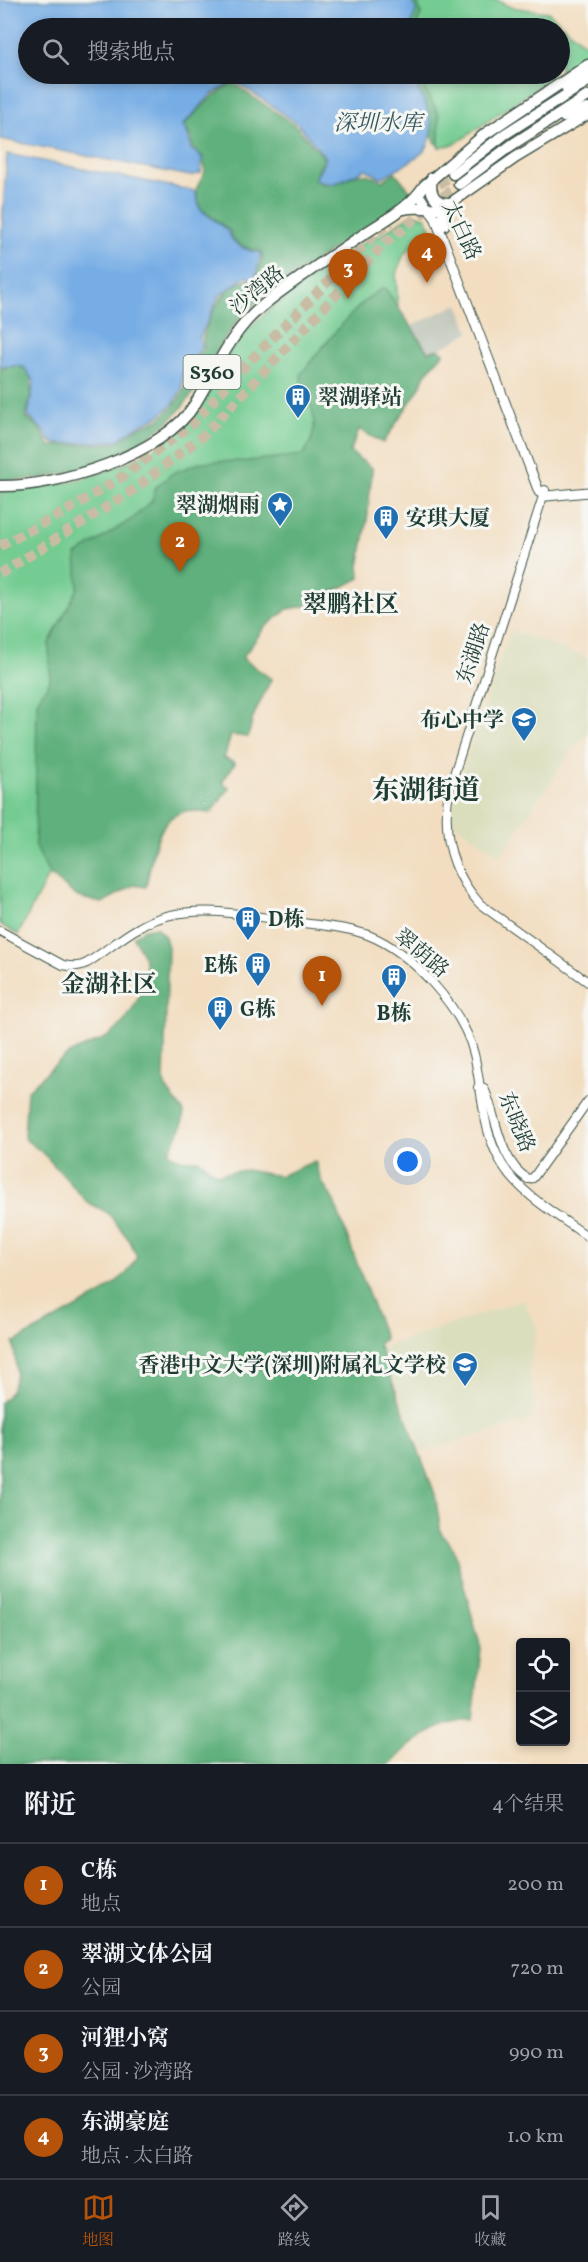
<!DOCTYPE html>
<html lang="zh">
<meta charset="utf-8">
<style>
body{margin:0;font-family:Vollkorn,"Noto Serif SC",serif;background:#242831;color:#f1f3f6}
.controls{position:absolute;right:18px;bottom:18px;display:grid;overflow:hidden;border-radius:6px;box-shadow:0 3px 9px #0003}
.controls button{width:54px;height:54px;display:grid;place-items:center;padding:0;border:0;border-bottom:2px solid #363941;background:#171b24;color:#f1f3f6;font:30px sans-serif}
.you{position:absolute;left:408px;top:1162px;width:21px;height:21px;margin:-15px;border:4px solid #fff;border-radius:50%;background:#1a73e8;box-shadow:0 0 0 9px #1a73e833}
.badge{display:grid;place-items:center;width:39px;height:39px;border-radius:50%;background:#b45309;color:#fff;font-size:20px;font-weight:700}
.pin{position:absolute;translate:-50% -50px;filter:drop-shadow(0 2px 3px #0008)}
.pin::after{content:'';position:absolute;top:32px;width:21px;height:18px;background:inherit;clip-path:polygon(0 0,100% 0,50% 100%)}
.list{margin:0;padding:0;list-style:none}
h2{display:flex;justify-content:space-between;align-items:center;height:78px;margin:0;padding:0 24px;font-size:26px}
h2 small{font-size:20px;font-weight:400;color:#9ea1a6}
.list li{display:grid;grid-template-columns:39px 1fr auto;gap:18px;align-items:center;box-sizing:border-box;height:84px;padding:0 24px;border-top:2px solid #363941}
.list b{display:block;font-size:22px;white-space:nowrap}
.list p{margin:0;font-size:20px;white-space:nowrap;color:#9ea1a6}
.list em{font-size:20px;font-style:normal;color:#9ea1a6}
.icon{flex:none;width:33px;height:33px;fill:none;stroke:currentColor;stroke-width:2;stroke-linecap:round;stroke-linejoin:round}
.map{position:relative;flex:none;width:588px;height:1764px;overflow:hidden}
.search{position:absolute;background:#171b24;box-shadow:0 3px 9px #0003;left:18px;right:18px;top:18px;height:66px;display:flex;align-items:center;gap:15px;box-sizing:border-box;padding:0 21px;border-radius:33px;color:#9ea1a6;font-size:22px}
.sheet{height:414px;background:#171b24}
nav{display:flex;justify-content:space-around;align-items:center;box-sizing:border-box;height:84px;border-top:2px solid #363941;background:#171b24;font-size:16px;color:#9ea1a6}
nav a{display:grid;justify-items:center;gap:3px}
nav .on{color:#b45309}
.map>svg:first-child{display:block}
.built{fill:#dbdebd}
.industrial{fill:#c1c6ba}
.green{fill:#74cc92;stroke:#4a8463;stroke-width:1.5}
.forest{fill:#5fb07c;stroke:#3f7658;stroke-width:1.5}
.water{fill:#77ade5;stroke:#4b758c;stroke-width:1.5}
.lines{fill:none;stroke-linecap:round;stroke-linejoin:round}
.trunk-tunnel{stroke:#c8bda4;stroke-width:10;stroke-dasharray:10 5;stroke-linecap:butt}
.tertiary-casing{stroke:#3f5549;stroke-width:10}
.secondary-casing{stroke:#3f5549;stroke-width:11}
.primary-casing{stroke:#3f5549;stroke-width:13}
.trunk-casing{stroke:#3f5549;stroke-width:13}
.tertiary{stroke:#fff;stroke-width:8}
.secondary{stroke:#fff;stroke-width:9}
.primary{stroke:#fff;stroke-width:10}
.trunk{stroke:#fff;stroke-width:10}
.labels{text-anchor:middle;stroke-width:6;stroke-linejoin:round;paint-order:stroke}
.shield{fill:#f6f6f2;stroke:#60746d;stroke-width:1.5}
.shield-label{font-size:20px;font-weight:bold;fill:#1f3d34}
.street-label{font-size:21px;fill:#1f3d34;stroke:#f6f6f2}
.poi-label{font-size:21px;font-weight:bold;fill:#1f3d34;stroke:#f6f6f2;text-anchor:start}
.water-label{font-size:22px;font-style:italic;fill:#355960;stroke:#f6f6f2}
.quarter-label{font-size:24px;font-weight:bold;fill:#1f3d34;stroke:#f6f6f2}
.district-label{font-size:27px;font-weight:bold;fill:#1f3d34;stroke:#f6f6f2}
</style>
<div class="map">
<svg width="588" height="1764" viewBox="0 0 588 1764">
<rect width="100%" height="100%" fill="#f6f6f2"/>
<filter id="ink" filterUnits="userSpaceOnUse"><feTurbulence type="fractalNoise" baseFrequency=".0167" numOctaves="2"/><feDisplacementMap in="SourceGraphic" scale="12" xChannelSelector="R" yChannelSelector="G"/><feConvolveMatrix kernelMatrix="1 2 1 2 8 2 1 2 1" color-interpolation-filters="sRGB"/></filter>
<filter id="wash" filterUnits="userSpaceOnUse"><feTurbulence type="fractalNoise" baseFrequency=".008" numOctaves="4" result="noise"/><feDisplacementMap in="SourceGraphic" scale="24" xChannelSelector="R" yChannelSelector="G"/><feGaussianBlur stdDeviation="1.35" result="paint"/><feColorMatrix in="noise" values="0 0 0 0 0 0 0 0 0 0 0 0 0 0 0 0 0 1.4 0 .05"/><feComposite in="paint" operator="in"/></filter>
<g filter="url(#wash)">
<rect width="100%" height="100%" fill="#f2ddc0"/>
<!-- built -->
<g class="built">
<polygon points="511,630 588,658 588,732 580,744 577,743 500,856 451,821 453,802 467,756"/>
<polygon points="523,1300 537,1328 529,1368 535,1408 530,1420 423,1452 381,1348"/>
</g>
<!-- industrial -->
<polygon class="industrial" points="458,304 470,332 440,349 438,347 429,351 411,326"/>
<!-- green -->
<g class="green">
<polygon points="416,0 497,0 510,7 548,12 588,47 588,51 560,71 560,28 416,28 421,13"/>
<polygon points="416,74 556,74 455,144 439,147 439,115"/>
<path d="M413 214 426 217 433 233 418 240 404 254 396 274 398 309 428 352 438 349 444 353 425 374 420 387 383 443 359 429 350 452 372 468 367 521 359 566 360 578 305 606 287 609 264 628 242 658 271 679 253 717 248 737 231 735 224 758 235 763 222 782 229 788 211 813C203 812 194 811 187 811 156 813 151 864 146 887L134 885 102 903 78 897 49 874 18 935 0 924V492C69 487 152 467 197 411 215 387 223 355 244 333 280 296 325 270 367 240L380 235Z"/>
</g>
<!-- forest -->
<g class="forest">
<polygon points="411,0 416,0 421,13 416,28 410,28 415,10"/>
<path d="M409 74H416L439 115V147C428 135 434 130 429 116 424 101 417 87 409 74Z"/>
<path d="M232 83 295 125 324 158 314 180C346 197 348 159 382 181L395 172 412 193C384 216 353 237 323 256 297 273 270 289 248 310 222 334 211 369 190 397 152 451 65 483 0 480V368C6 369 9 366 15 366 41 367 29 402 26 417L40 429 50 446 116 443 138 428 160 419 174 406 185 389 186 374 204 348C201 338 205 331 209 321 218 300 230 279 256 280L262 259V251L252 250 241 245 232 238 230 231 200 208 196 189 205 172 203 157 193 148 191 138 184 125 211 98Z"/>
<path d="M385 288 428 352 438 349 444 353 425 374 420 387 383 443 359 429 350 452 372 468 367 521 359 566 360 578 305 606 287 609 264 628 242 658 271 679 253 717 248 737 231 735 224 758 235 763 222 782 229 788 211 813C202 812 190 809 182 812 153 822 151 861 146 887L134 885 102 903 78 897 49 874 35 845 37 701 50 681 49 643 78 588 76 555 132 519 152 501 155 488 173 473 201 462 248 461 303 455C314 438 317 427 311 406 307 392 300 389 301 374 317 354 363 294 385 288Z"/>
<path d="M156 927 165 937 168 947 164 1080 165 1087 184 1112 182 1126 169 1152C177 1161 188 1160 199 1160L217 1174 246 1170 280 1176 315 1161 322 1182 334 1201 385 1339 378 1344 435 1494 441 1533 454 1549 481 1649 473 1720C438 1722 413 1740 390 1764H0V1403C20 1387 17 1366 13 1343L100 1295 127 1273 137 1257 130 1241 108 1213 87 1202 43 1153 26 1140 24 1136 27 1091C41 1079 53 1064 69 1054 81 1047 95 1044 107 1037 128 1024 149 987 145 962 144 953 137 945 133 937L145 929Z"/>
</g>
<!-- water -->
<g class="water">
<path d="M0 0H411L416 10 410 28H28V74H409C421 94 443 128 424 151 416 160 392 171 381 178L366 169 333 184 315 180 326 158 298 124 250 91 233 81 211 95 183 125 189 138 191 149 202 157 201 173 190 176 0 139Z"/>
<path d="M7 154 195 191 200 209 228 231C232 246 248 251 261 253L255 279 245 277 219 296 200 337 201 348 182 376V389L173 404 159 416 138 426 116 441 57 444 51 442 43 430 28 416 34 382 24 367C14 364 6 368 0 366V257Z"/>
</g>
</g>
<g filter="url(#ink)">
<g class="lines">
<!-- trunk-tunnel -->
<g class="trunk-tunnel">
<polyline points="415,203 453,174"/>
<polyline points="0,546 68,510 122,477 192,424 247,364 375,234 391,222"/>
<polyline points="0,574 132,491 204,435 385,243 459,184"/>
</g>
<defs>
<g id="tertiary">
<path d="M545 490 449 790C442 833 451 872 480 904L588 982"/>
<path d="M0 931 63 965C73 967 79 967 87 963 105 952 121 937 140 927 183 901 241 914 287 921 314 925 343 926 368 935 412 952 463 1009 474 1054 483 1092 481 1129 502 1164 521 1195 559 1216 588 1237"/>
<path d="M478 1087 484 1088 486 1093C497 1120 500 1162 528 1179L533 1178 588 1101"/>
</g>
<polyline id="secondary" points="419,195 436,219 439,228 539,492 547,496 588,492"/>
<g id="primary">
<path d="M432 178C429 193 434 204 451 203"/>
<path d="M404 209C419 205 431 211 445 207L515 158 588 114"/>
<polyline points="444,225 443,215 450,206"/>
<path d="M0 486C57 487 164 455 195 404 216 370 229 334 261 307 292 281 328 259 361 236 384 220 408 210 424 186L485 134 588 65"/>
</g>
<g id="trunk">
<polyline points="566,87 588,71"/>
<polyline points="564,117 588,109"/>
<polyline points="453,174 505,134 588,81"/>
<polyline points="459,184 513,144 588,96"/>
</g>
</defs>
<!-- tertiary casing -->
<use href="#tertiary" class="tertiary-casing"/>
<!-- secondary casing -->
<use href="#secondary" class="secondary-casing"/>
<!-- primary casing -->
<use href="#primary" class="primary-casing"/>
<!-- trunk casing -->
<use href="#trunk" class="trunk-casing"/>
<!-- tertiary -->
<use href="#tertiary" class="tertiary"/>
<!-- secondary -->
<use href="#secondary" class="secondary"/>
<!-- primary -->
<use href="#primary" class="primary"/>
<!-- trunk -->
<use href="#trunk" class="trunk"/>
</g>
</g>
<!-- icons -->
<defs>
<symbol id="building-pin" viewBox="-11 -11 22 30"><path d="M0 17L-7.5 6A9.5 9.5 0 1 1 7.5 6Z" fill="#1f6fb2" stroke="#f6f6f2"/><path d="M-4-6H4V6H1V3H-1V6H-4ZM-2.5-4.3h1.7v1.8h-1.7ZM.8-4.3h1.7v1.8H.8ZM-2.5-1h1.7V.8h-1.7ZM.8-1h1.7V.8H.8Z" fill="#fff"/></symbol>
<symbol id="sight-pin" viewBox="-11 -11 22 30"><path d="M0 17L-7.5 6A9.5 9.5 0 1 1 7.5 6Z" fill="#1f6fb2" stroke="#f6f6f2"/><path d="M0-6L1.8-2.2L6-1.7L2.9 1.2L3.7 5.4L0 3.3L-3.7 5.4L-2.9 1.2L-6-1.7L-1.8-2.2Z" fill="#fff"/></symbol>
<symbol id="school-pin" viewBox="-11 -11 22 30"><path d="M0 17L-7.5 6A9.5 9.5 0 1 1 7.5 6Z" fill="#1f6fb2" stroke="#f6f6f2"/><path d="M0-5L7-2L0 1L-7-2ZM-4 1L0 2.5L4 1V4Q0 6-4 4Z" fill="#fff"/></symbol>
</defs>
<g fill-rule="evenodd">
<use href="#building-pin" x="283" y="382" width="30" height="40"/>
<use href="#sight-pin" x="265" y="490" width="30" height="40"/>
<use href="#building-pin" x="371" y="503" width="30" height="40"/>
<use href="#school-pin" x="509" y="705" width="30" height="40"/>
<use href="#building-pin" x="233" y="904" width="30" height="40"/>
<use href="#building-pin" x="243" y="950" width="30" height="40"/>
<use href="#building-pin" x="379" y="962" width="30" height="40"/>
<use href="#building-pin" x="205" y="994" width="30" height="40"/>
<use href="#school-pin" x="450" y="1350" width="30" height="40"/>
</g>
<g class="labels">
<!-- shield labels -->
<rect class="shield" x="183.5" y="355" width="57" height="34" rx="4.5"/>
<g class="shield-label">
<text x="212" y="379">S360</text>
</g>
<!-- street labels -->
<g class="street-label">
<text transform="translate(462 230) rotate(65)" y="7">太白路</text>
<text transform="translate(257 290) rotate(-40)" y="7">沙湾路</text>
<text transform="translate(473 653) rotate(-72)" y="7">东湖路</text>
<text transform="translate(422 953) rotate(40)" y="7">翠荫路</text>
<text transform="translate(517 1122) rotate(68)" y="7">东晓路</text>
</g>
<!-- poi labels -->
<g class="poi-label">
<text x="318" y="404">翠湖驿站</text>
<text x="260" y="512" text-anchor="end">翠湖烟雨</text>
<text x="406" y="525">安琪大厦</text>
<text x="504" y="727" text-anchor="end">布心中学</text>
<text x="268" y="926">D栋</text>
<text x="238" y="972" text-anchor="end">E栋</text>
<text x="240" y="1016">G栋</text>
<text x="394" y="1020" text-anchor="middle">B栋</text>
<text x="446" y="1372" text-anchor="end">香港中文大学(深圳)附属礼文学校</text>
</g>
<!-- water labels -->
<g class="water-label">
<text x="378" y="130">深圳水库</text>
</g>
<!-- quarter labels -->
<g class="quarter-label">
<text x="351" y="612">翠鹏社区</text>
<text x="109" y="992">金湖社区</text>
</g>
<!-- district labels -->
<g class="district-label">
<text x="426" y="799">东湖街道</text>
</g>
</g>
</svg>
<div class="controls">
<button><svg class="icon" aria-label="locate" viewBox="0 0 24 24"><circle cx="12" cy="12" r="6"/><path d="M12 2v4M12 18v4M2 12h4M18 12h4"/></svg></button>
<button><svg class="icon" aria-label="layers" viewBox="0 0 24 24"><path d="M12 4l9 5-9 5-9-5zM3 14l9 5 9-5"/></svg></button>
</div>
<div class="you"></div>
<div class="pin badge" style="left:322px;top:1006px">1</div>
<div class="pin badge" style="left:180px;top:572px">2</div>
<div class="pin badge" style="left:348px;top:299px">3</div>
<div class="pin badge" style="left:427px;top:283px">4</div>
<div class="search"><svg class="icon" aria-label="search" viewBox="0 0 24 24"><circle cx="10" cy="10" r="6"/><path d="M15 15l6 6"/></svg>搜索地点</div>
</div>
<section class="sheet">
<h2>附近<small>4个结果</small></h2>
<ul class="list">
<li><span class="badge">1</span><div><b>C栋</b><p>地点</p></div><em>200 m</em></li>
<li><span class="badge">2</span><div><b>翠湖文体公园</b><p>公园</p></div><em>720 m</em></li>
<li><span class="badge">3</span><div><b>河狸小窝</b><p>公园 · 沙湾路</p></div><em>990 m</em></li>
<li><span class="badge">4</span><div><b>东湖豪庭</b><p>地点 · 太白路</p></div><em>1.0 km</em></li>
</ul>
</section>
<nav>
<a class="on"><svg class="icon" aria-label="map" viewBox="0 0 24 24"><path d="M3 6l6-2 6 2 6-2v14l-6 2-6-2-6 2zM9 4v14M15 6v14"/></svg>地图</a>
<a><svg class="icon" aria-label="directions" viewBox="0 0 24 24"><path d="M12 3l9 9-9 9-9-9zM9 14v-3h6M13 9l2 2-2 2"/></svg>路线</a>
<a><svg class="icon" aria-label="saved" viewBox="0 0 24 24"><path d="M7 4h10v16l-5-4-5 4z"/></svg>收藏</a>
</nav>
